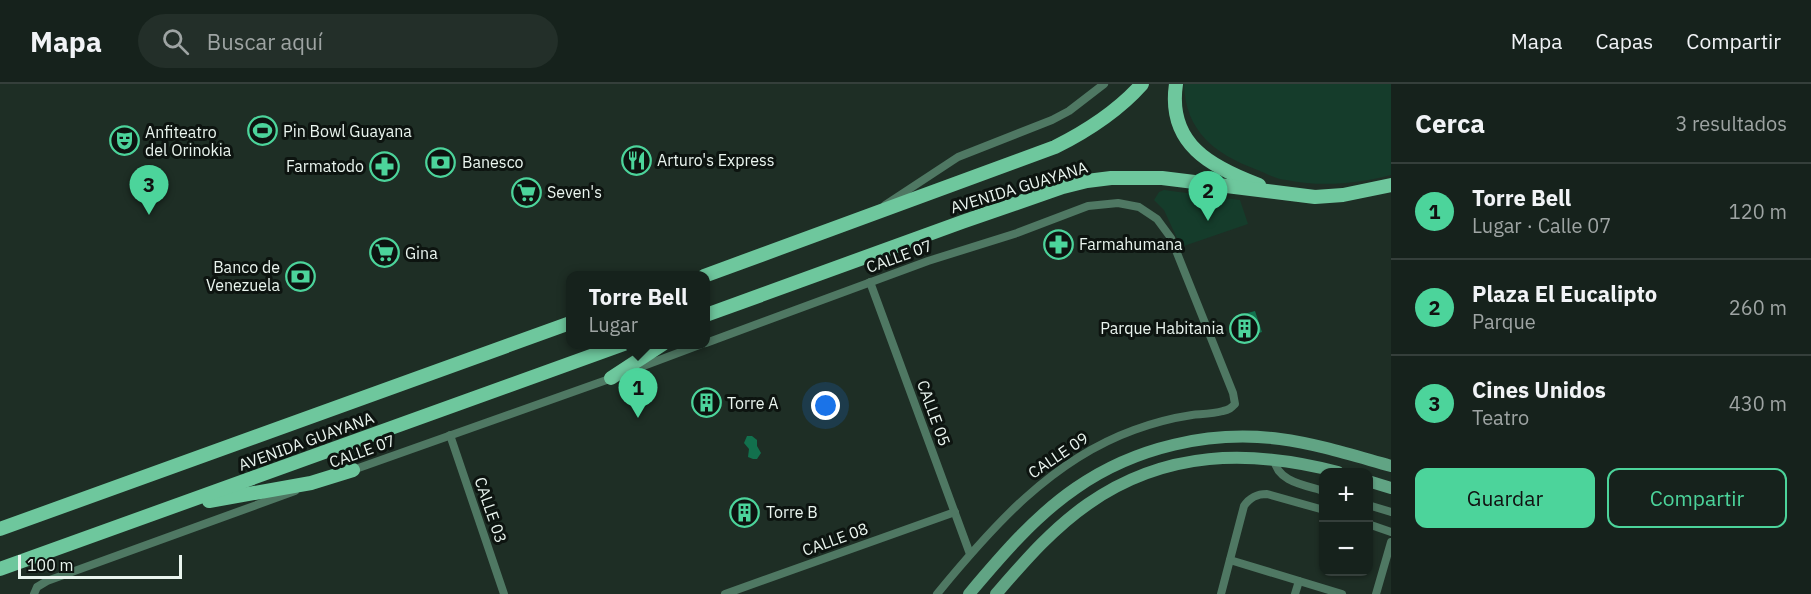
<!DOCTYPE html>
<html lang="es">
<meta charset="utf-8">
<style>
body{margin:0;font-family:"IBM Plex Sans",sans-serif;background:#232f29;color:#f1f3f6}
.controls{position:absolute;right:18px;bottom:18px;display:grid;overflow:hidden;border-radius:12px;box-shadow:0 2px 4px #0004}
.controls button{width:54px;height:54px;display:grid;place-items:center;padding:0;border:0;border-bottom:2px solid #353f3b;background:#16221c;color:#f1f3f6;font:30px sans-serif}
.scale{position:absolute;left:18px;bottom:15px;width:164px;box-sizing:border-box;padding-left:6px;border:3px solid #eaf5ef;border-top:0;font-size:16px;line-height:21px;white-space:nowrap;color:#eaf5ef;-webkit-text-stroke:4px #0d1410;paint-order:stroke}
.you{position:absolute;left:826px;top:322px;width:21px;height:21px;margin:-15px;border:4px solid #fff;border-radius:50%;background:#1a73e8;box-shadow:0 0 0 9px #1a73e833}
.badge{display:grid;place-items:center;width:39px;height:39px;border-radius:50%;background:#4cd49b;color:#111;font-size:20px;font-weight:700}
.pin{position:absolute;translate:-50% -50px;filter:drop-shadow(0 2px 3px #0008)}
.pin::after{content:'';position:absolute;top:32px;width:21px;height:18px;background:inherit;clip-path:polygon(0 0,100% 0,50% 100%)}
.popup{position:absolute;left:566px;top:187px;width:144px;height:78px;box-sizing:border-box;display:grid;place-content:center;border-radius:12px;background:#16221c;filter:drop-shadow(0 2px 4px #0005);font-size:20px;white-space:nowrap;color:#9ea4a3}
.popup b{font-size:22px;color:#f1f3f6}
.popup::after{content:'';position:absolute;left:50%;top:100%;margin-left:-12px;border:12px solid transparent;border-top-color:#16221c}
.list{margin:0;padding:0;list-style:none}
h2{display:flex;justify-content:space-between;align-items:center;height:78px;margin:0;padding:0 24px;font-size:26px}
h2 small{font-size:20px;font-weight:400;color:#9ea4a3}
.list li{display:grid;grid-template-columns:39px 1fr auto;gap:18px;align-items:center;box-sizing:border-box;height:96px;padding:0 24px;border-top:2px solid #353f3b}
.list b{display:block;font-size:22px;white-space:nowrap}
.list p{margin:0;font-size:20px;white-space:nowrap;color:#9ea4a3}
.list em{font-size:20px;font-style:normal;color:#9ea4a3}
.actions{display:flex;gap:12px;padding:18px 24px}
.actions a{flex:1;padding:14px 0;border:2px solid #4cd49b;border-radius:12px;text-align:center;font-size:21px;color:#4cd49b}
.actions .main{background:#4cd49b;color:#111}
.icon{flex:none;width:33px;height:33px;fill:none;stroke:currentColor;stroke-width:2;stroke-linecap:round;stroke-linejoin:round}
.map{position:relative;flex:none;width:1391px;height:510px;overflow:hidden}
header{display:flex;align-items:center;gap:36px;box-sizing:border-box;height:84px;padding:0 30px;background:#16221c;border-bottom:2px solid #353f3b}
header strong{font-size:28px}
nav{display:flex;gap:33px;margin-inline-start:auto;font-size:21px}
.search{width:420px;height:54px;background:#232f29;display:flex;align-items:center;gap:15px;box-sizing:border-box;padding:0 21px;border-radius:33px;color:#9ea4a3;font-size:22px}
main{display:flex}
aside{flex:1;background:#16221c}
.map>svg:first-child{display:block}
.green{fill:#153c2b}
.water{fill:#12704d}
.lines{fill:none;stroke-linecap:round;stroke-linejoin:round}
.street{stroke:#4f7863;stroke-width:8}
.secondary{stroke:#61a484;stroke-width:12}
.primary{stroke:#6ec79d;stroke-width:14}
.labels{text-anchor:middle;stroke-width:6;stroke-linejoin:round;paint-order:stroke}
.poi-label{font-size:16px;fill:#eaf5ef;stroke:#0d1410;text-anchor:start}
.street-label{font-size:16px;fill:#eaf5ef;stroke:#0d1410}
</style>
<header>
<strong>Mapa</strong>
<div class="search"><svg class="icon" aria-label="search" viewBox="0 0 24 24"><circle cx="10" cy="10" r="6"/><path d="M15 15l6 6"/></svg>Buscar aquí</div>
<nav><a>Mapa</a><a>Capas</a><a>Compartir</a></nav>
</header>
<main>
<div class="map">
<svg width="1391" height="510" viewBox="0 0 1391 510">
<rect width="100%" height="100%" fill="#1e2e25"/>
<!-- green -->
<g class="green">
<path d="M1184 0H1391V91C1357 100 1321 103 1286 96 1276 95 1265 89 1255 85 1215 70 1185 47 1184 0Z"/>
<polygon points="1164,106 1240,116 1248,140 1181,163 1164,126 1154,116 1159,108"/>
</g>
<!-- water -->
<g class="water">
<polygon points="1255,227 1262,248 1252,251 1244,230"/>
<polygon points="747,352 752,352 757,356 757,362 761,369 757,375 753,375 748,373 749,365 744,359"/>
</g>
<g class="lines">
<!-- street -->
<g class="street">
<polyline points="885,121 958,73 1052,36 1069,27 1104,0"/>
<polyline points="870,198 970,470"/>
<path d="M706 259 928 177 1017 149 1088 122 1118 119 1139 123 1157 135 1171 154 1233 309 1235 320C1231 324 1229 326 1223 327 1213 330 1202 330 1192 331 1172 334 1153 339 1134 346 1051 376 992 443 937 510"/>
<polyline points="630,287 702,260"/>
<polyline points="450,351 504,510"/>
<path d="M1274 375C1277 398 1305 401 1324 407"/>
<polyline points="350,387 615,293"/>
<polyline points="1368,421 1391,428"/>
<polyline points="1368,440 1391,448"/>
<polyline points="1230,476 1342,510"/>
<polyline points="34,510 37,503 47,497 295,407"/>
<polyline points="725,510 955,428"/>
<path d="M1221 510 1244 422C1250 413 1257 410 1267 410L1324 426"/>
<polyline points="1295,510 1299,497"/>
<polyline points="1376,510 1391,458"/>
</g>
<!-- secondary -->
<g class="secondary">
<polyline points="1368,397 1391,404"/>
<path d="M969 510C1001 472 1035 432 1076 404 1135 363 1210 346 1280 355 1318 360 1355 372 1391 382"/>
<path d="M996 510C1024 478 1052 445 1088 420 1165 366 1250 365 1338 388"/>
</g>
<!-- primary -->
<g class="primary">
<path d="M1176 0C1167 60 1211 83 1259 101"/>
<path d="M704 192 1055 63C1087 47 1118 27 1142 0"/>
<polyline points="706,231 962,138 1063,103 1087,97 1111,94 1162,94 1315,113 1343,111 1391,101"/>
<polyline points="611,294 663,260"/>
<polyline points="209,417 311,399 353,386"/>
<polyline points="0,445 570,239"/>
<polyline points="0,485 624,260"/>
</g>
</g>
<!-- icons -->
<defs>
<symbol id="stadium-ring" viewBox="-11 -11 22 22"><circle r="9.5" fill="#0d1410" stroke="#4cd49b" stroke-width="1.5"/><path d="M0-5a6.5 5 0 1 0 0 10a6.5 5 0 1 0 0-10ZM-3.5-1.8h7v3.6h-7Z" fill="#4cd49b"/></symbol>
<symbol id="theatre-ring" viewBox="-11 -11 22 22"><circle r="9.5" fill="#0d1410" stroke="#4cd49b" stroke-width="1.5"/><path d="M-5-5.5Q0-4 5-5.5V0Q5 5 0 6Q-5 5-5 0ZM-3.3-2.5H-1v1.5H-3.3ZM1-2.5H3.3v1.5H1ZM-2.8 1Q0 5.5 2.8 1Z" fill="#4cd49b"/></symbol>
<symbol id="restaurant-ring" viewBox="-11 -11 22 22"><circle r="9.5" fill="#0d1410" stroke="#4cd49b" stroke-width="1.5"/><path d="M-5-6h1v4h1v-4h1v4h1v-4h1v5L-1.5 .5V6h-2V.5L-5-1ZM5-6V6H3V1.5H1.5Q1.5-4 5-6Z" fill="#4cd49b"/></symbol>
<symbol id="bank-ring" viewBox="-11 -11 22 22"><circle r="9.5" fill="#0d1410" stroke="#4cd49b" stroke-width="1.5"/><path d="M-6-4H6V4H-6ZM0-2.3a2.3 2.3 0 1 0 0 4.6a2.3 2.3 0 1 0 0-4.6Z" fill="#4cd49b"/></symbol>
<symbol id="pharmacy-ring" viewBox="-11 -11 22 22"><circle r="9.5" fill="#0d1410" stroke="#4cd49b" stroke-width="1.5"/><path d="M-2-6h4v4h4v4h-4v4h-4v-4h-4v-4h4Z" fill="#4cd49b"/></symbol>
<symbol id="supermarket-ring" viewBox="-11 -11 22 22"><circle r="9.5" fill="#0d1410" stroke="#4cd49b" stroke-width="1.5"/><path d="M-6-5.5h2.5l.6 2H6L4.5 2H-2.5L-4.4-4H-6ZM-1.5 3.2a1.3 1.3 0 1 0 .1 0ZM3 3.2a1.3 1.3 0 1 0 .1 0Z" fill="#4cd49b"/></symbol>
<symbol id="building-ring" viewBox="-11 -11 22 22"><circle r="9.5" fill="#0d1410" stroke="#4cd49b" stroke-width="1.5"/><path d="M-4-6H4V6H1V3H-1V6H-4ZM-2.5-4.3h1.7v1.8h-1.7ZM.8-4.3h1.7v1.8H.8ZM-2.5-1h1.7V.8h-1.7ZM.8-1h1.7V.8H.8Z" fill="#4cd49b"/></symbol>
</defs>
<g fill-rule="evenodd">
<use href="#stadium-ring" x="246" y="30" width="33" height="33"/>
<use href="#theatre-ring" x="108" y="40" width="33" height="33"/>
<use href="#restaurant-ring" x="620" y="60" width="33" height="33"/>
<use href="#bank-ring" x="424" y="62" width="33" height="33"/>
<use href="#pharmacy-ring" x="368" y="66" width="33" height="33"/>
<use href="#supermarket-ring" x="510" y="92" width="33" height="33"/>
<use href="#pharmacy-ring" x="1042" y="144" width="33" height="33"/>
<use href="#supermarket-ring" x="368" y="152" width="33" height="33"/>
<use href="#bank-ring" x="284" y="176" width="33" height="33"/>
<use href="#building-ring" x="1228" y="228" width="33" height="33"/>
<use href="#building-ring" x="690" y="302" width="33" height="33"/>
<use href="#building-ring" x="728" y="412" width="33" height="33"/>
</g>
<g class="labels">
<!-- poi labels -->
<g class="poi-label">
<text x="283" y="53">Pin Bowl Guayana</text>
<text x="145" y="54">Anfiteatro<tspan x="145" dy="18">del Orinokia</tspan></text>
<text x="657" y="82">Arturo's Express</text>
<text x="462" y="84">Banesco</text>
<text x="364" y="88" text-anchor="end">Farmatodo</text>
<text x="547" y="114">Seven's</text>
<text x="1079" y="166">Farmahumana</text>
<text x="405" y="175">Gina</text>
<text x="280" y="189" text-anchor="end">Banco de<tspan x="280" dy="18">Venezuela</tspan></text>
<text x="1224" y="250" text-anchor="end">Parque Habitania</text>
<text x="727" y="325">Torre A</text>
<text x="766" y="434">Torre B</text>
</g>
<!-- street labels -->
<g class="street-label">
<text transform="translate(1019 103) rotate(-17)" y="6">AVENIDA GUAYANA</text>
<text transform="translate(899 172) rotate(-20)" y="6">CALLE 07</text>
<text transform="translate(934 329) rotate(70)" y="6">CALLE 05</text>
<text transform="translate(306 357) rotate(-20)" y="6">AVENIDA GUAYANA</text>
<text transform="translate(362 367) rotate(-20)" y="6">CALLE 07</text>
<text transform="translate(1058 371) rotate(-34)" y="6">CALLE 09</text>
<text transform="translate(491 426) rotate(71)" y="6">CALLE 03</text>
<text transform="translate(835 455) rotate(-20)" y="6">CALLE 08</text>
</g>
</g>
</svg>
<div class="controls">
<button>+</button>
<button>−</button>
</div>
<div class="scale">100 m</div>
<div class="you"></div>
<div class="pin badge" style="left:638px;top:334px">1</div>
<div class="popup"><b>Torre Bell</b>Lugar</div>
<div class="pin badge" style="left:1208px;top:137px">2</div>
<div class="pin badge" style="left:149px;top:131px">3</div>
</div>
<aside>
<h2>Cerca<small>3 resultados</small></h2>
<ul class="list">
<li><span class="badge">1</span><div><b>Torre Bell</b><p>Lugar · Calle 07</p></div><em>120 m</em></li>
<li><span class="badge">2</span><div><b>Plaza El Eucalipto</b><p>Parque</p></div><em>260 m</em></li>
<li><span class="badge">3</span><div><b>Cines Unidos</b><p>Teatro</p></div><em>430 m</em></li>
</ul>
<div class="actions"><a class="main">Guardar</a><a>Compartir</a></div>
</aside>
</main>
